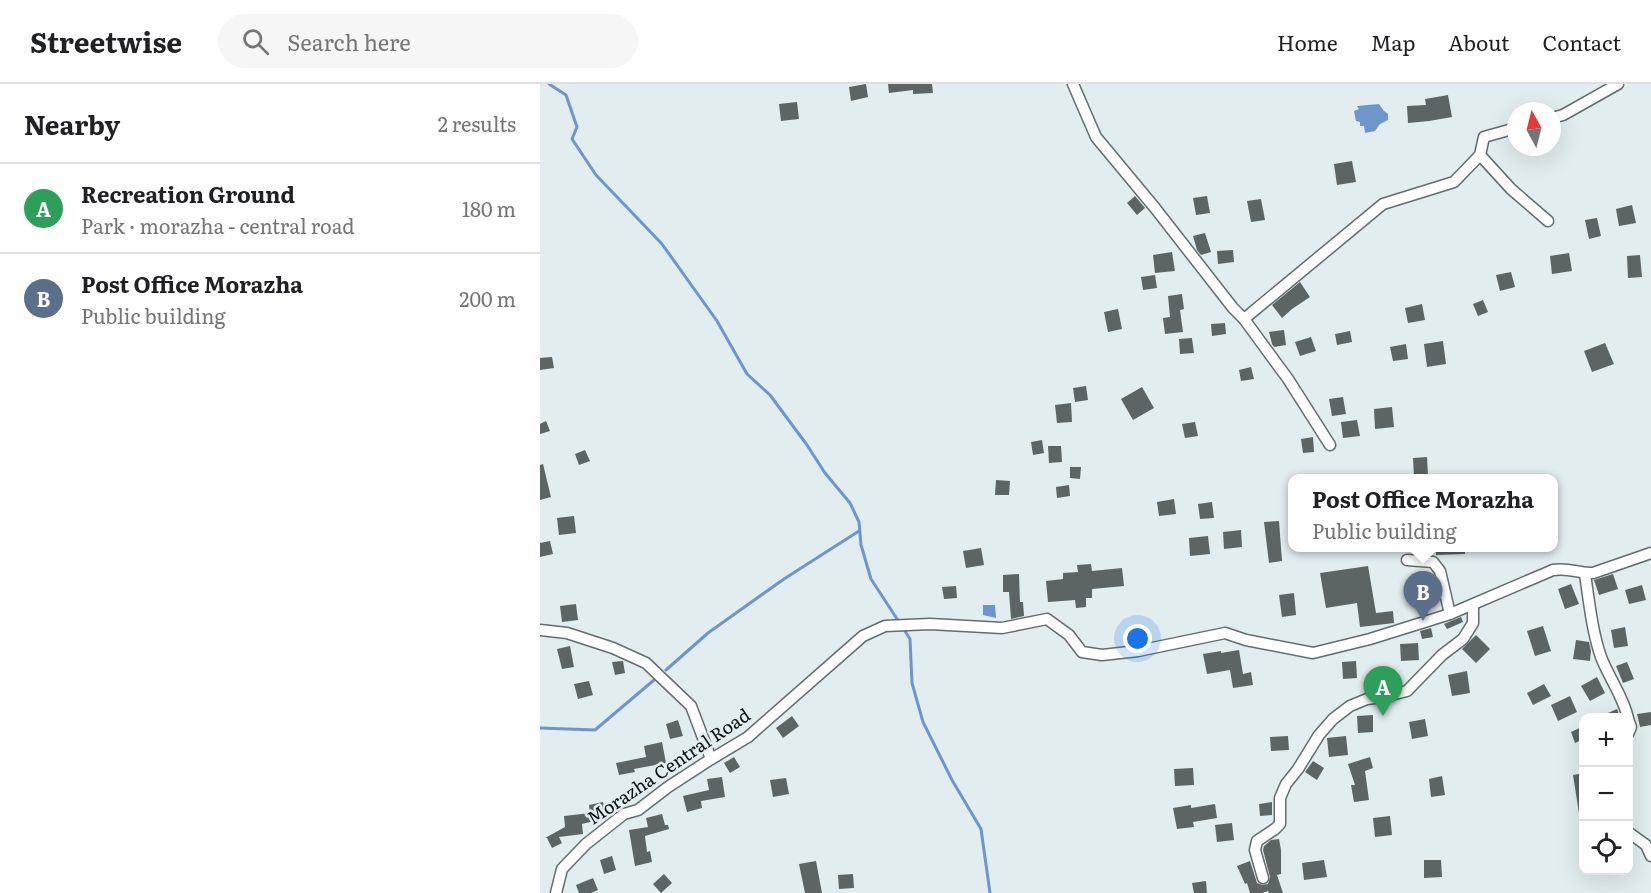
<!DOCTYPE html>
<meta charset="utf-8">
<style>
body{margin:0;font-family:Literata,serif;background:#f6f6f6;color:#202124}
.controls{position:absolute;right:18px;bottom:18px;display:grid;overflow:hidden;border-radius:12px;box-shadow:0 6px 24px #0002}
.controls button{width:54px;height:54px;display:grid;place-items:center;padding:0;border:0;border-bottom:2px solid #e0e0e0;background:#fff;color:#202124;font:30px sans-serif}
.compass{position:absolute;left:967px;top:18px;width:54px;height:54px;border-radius:50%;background:#fff;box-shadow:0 6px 24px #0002;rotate:353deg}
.you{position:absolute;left:598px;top:555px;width:21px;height:21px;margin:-15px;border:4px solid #fff;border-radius:50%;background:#1a73e8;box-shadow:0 0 0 9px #1a73e833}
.badge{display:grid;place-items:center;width:39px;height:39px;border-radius:50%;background:#d93025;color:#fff;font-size:20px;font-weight:700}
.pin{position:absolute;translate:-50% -50px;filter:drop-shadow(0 2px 3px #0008)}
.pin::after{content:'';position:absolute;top:32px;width:21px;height:18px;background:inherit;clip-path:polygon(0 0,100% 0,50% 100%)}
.popup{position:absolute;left:748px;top:390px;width:270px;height:78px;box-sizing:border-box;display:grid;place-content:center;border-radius:12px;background:#fff;filter:drop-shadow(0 2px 4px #0005);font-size:20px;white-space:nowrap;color:#757577}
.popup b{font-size:22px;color:#202124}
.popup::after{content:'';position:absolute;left:50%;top:100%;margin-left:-12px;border:12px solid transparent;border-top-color:#fff}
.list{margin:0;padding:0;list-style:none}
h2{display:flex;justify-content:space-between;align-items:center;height:78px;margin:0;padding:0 24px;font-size:26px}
h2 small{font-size:20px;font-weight:400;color:#757577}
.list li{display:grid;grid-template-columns:39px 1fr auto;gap:18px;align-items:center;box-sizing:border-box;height:90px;padding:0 24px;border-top:2px solid #e0e0e0}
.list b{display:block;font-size:22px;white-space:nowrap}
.list p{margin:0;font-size:20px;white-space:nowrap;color:#757577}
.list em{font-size:20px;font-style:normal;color:#757577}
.icon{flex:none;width:33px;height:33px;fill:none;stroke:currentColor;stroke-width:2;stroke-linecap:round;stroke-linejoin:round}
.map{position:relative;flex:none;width:1111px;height:809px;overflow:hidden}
header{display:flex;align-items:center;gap:36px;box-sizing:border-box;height:84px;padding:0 30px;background:#fff;border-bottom:2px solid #e0e0e0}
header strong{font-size:28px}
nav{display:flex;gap:33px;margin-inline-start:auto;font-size:21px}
.search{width:420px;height:54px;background:#f6f6f6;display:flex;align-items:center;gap:15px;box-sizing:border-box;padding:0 21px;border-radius:33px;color:#757577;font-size:22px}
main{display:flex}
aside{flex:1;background:#fff}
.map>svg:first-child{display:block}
.water{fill:#6e95cc}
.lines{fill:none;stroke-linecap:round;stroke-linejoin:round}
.stream{stroke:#6e95cc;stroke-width:3}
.building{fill:#5c6564}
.street-casing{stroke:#636d6f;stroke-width:13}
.street{stroke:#fff;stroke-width:10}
.labels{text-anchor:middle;stroke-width:5;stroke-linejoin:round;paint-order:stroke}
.street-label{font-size:18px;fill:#090d0d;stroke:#e2edef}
</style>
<header>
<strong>Streetwise</strong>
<div class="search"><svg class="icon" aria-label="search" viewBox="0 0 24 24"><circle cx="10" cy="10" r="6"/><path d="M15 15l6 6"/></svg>Search here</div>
<nav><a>Home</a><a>Map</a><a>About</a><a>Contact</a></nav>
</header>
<main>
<aside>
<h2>Nearby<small>2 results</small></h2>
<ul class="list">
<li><span class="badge" style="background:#2e9e5b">A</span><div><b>Recreation Ground</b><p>Park · morazha - central road</p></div><em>180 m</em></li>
<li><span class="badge" style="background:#5c6f8a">B</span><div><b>Post Office Morazha</b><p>Public building</p></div><em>200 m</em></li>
</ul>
</aside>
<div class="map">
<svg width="1111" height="809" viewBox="0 0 1111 809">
<rect width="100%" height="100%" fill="#e2edef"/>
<!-- water -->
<g class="water">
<polygon points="839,20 844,27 848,30 848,36 840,40 835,47 825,49 824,42 820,42 820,38 816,37 814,27 819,25 817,22"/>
<polygon points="443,521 455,521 456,534 443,531"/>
</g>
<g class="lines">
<!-- stream -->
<g class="stream">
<polyline points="9,0 26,11 37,43 32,55 56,91 122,160 177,237 207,290 230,311 267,361 285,389 310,419 319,438 321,461 331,495 359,538"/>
<polyline points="363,544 370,555 372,599 383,638 412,696 441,745 450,809"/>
<polyline points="126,586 168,549 244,495 319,447"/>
<polyline points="0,644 55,646 114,596"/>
</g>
</g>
<!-- building -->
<g class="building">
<polygon points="326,0 328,13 311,17 309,3"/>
<polygon points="348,0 392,0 393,9 373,10 373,6 349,9"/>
<polygon points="908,11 912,33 889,37 868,39 867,22 886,21 885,15"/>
<polygon points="257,18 259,35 241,37 239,20"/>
<polygon points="812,77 816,98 797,101 794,80"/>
<polygon points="595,112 605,124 597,131 587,119"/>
<polygon points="667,112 670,129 656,131 653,114"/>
<polygon points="721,115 725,136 711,138 707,117"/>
<polygon points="1092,121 1096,139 1079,142 1076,125"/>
<polygon points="1057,134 1061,152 1049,155 1045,136"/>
<polygon points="665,149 671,168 661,171 657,166 653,152"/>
<polygon points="693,166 694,178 678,180 677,167"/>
<polygon points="632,168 635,187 615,189 613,171"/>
<polygon points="1029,169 1032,187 1012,190 1010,172"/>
<polygon points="1100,171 1102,193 1088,194 1087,172"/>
<polygon points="971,188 975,203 960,207 956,191"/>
<polygon points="615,191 617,204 603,206 601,193"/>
<polygon points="760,198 770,213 752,225 742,234 732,221"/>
<polygon points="642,210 644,225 640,226 643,248 625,250 623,234 630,233 628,212"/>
<polygon points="943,216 948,228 938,232 933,220"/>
<polygon points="882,220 885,236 868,239 865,224"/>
<polygon points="578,225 582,245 568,248 564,228"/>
<polygon points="685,239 686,250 672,252 671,240"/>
<polygon points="744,246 746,261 734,263 732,260 729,248"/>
<polygon points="810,247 812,258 797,261 795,250"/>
<polygon points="771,253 776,267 760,272 755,258"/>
<polygon points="652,254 654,269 640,270 639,255"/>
<polygon points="903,257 906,280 887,283 884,260"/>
<polygon points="1065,259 1074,280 1052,288 1044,267"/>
<polygon points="866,260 868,275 853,277 850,263"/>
<polygon points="12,273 14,284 0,286 0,274"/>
<polygon points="711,283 714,295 701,297 699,286"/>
<polygon points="546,302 548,316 535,318 533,304"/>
<polygon points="602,303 614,324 593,336 581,315"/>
<polygon points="803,313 806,330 792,332 789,315"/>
<polygon points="531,319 532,338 517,339 515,321"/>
<polygon points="852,323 854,343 835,345 834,325"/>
<polygon points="817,336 820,352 803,354 801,338"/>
<polygon points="6,337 10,347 0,350 0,340"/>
<polygon points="655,338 658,352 645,354 642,340"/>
<polygon points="773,353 774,368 763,369 761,355"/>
<polygon points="502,356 504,369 493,371 491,358"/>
<polygon points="508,362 521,362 522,378 509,379"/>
<polygon points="45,366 50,377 39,381 35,370"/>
<polygon points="887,373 888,392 874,393 873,374"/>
<polygon points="3,380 11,413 0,416 0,381"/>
<polygon points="530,383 541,383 540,395 530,394"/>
<polygon points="456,396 470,397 469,411 455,411"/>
<polygon points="529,401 530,412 517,414 516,403"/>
<polygon points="634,415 636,430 619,432 617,418"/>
<polygon points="672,418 674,434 660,435 658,420"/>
<polygon points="34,432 36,449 19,451 17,434"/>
<polygon points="739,437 742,477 729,479 724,438"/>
<polygon points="701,446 702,463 684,465 683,448"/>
<polygon points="668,452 670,470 650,472 649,454"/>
<polygon points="10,457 13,470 0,473 0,459"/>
<polygon points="441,464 444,481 426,484 423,467"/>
<polygon points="896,464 925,464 925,470 896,471"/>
<polygon points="551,480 552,487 582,484 584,502 552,505 552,514 546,514 546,523 536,524 535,516 508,518 506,497 523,495 523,489 538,488 537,481"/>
<polygon points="828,482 836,529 853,527 854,539 820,543 817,519 786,524 780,489"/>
<polygon points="479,490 480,518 483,518 484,532 471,535 469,508 463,508 463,491"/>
<polygon points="1073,490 1078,505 1059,511 1054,496"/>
<polygon points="1031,500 1039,520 1025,525 1018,505"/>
<polygon points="1102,501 1106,516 1089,520 1085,506"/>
<polygon points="416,502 417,514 404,515 402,503"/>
<polygon points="754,509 756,531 742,533 739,511"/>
<polygon points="36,520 38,536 22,538 20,522"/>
<polygon points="921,533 923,538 907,545 904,540"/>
<polygon points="1003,542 1011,567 995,572 987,547"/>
<polygon points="1085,543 1088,562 1074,564 1071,546"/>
<polygon points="891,544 893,553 882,555 880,547"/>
<polygon points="936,551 950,565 936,579 922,565"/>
<polygon points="1036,556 1049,558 1051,567 1050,577 1033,575"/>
<polygon points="878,559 879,576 861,577 860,560"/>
<polygon points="30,562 34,583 22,585 17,565"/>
<polygon points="699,566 703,590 711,588 713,601 693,604 690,586 667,590 663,570 681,567 681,569"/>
<polygon points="83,577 85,589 75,591 72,578"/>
<polygon points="816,577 817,594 803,595 802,578"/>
<polygon points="1087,578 1094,595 1083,599 1076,582"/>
<polygon points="927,587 930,609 912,612 908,591"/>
<polygon points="1057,593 1065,609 1050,617 1041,602"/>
<polygon points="49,597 53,611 38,615 34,600"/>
<polygon points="1004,600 1011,612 993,621 987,609"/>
<polygon points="1030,612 1037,628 1018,637 1011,621"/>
<polygon points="1077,625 1080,633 1059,633"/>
<polygon points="1111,628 1111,641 1100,643 1097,630"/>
<polygon points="833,631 833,648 818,649 817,632"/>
<polygon points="252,632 259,642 243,654 236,644"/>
<polygon points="885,635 888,652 872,655 869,638"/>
<polygon points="138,636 143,652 130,655 126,640"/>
<polygon points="1044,642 1044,655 1035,659 1031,648"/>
<polygon points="748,652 749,666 731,667 730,653"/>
<polygon points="806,652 808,671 789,673 787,654"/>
<polygon points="122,658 126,679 94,685 95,688 79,691 76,679 106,673 104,662"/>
<polygon points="194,673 200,683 190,689 184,679"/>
<polygon points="830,673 833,684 825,687 829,716 814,718 811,701 815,701 808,680"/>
<polygon points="773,677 784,684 777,696 765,688"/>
<polygon points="653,684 654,701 635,702 634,685"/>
<polygon points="1044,689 1044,729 1039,729 1033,691"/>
<polygon points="902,692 905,711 891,713 889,695"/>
<polygon points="182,693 185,713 161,717 162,724 147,728 143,712 169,706 167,695"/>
<polygon points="246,694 249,710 233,713 230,696"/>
<polygon points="63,718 67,734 42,740 43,750 19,753 22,759 12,764 7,754 5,754 25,743 24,732 50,729 49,721"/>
<polygon points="732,718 732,731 720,732 719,720"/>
<polygon points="675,720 677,734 653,738 654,743 637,745 633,724 651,721 651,724"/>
<polygon points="122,730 125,741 128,741 129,745 105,752 107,768 110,767 112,778 95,782 89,746 108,743 106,734"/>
<polygon points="850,732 852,751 835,753 833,734"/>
<polygon points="692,739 694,756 677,758 675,741"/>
<polygon points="739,755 741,766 741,790 737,791 743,809 729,809 728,807 722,809 710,809 707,799 705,800 697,782 710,777 717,799 722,801 728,800 730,793 723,766 724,762 731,756"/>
<polygon points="72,772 76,786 64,790 60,776"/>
<polygon points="784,776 787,793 764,796 762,779"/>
<polygon points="884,776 901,776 902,793 884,794"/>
<polygon points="276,777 282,809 265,809 259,780"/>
<polygon points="124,790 132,799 121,809 113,800"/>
<polygon points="313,790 314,804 299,805 298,791"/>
<polygon points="53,794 58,806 51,809 39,809 36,801"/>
<polygon points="666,797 667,809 654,809 652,799"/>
</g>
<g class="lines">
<defs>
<g id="street">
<polyline points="533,0 556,53 615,124 693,224 704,235 748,295 790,361"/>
<polyline points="1012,34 1023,31 1078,0"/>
<polyline points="940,71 971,105 1008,137"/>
<polyline points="704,235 843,120 914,98 940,71 944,53 976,44"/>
<polyline points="867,476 893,478 900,487 910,530"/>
<path d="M1045 490C1049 517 1052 547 1061 573 1069 594 1083 612 1088 634"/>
<polyline points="0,546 27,549 73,564 106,579 151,622 171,675"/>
<polyline points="1088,635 1091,643 1088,650"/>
<polyline points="1088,748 1106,761 1111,772"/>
<polyline points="723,794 715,766 717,757 735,745 740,740 740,714 746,700 758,685 779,651 793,635 810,622 827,615 843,613 867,607 902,571 923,555 933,539 933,521"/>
<path d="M16 809 22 785 46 760 84 730 98 726 128 703 168 677 208 653 323 552 345 542 390 540 462 544 507 535 529 551 542 568 562 571 598 567 685 549 706 556 773 569 830 555 910 530 1013 486C1030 483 1038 490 1053 489L1111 469"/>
</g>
</defs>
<!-- street casing -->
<use href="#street" class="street-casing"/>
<!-- street -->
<use href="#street" class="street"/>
</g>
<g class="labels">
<!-- street labels -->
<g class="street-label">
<text transform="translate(129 683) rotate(-34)" y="6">Morazha Central Road</text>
</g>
</g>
</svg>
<div class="controls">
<button>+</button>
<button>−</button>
<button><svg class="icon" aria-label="locate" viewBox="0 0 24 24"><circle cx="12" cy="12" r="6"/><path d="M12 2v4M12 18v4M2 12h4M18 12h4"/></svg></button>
</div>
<svg class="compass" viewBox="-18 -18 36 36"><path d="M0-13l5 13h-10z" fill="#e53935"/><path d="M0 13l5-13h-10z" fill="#757577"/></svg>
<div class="you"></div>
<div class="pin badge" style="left:843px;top:632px;background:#2e9e5b">A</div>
<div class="pin badge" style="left:883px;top:537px;background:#5c6f8a">B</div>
<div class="popup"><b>Post Office Morazha</b>Public building</div>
</div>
</main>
